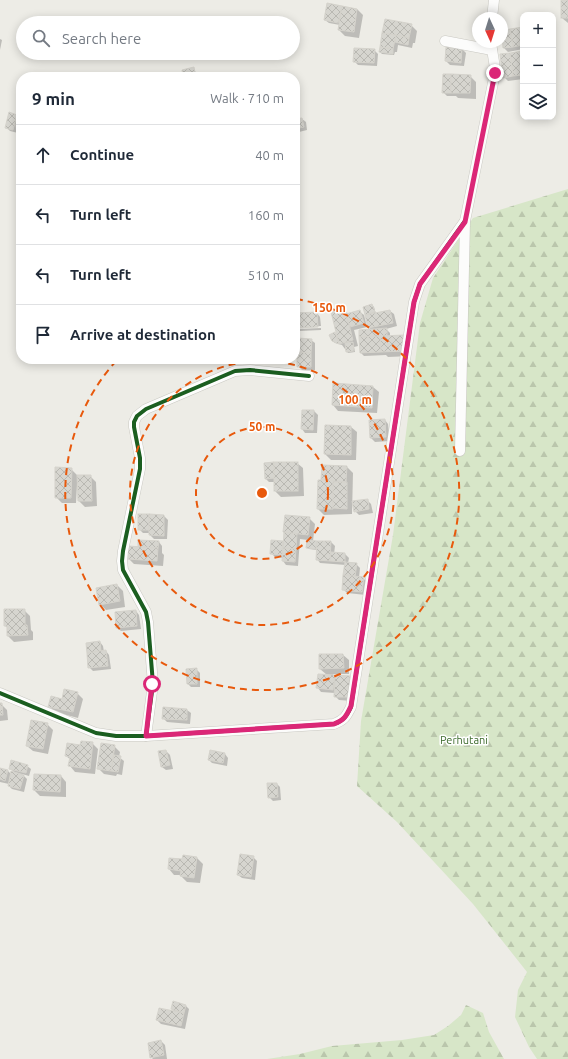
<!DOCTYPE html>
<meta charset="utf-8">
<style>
body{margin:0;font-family:Ubuntu,sans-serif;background:#f2f2f3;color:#1f2937}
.controls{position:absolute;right:12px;top:12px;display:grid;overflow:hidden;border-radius:8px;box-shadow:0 2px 10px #0003}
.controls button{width:36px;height:36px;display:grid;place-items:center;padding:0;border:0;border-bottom:1px solid #e0e1e3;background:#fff;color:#1f2937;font:20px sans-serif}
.compass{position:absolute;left:472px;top:12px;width:36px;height:36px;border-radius:50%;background:#fff;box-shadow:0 2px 10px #0003;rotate:176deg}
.stop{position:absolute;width:12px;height:12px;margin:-9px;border:3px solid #db2777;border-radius:50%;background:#fff}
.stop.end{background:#db2777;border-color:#fff;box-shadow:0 1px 4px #0008}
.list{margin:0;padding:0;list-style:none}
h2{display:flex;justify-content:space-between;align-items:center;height:52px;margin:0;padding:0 16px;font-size:17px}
h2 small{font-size:13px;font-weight:400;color:#747a83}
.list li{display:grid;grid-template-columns:26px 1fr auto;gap:12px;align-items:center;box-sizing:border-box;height:60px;padding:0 16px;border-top:1px solid #e0e1e3}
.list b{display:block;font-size:15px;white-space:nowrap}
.list em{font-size:13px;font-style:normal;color:#747a83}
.icon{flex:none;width:22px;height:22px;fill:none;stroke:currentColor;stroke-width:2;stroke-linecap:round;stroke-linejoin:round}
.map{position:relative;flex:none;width:568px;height:1059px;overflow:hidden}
.search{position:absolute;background:#fff;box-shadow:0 2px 10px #0003;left:16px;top:16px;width:284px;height:44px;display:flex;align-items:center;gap:10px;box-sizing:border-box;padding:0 14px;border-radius:22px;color:#747a83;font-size:15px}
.panel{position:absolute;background:#fff;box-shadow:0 2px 10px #0003;left:16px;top:72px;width:284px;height:292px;border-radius:16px}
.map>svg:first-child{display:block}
.forest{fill:url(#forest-firs)}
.shadow{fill:#0003}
.building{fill:url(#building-cross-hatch);stroke:#d5d3cc}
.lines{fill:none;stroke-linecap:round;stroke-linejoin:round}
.street-casing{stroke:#c9c8c2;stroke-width:11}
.street{stroke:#fcfcfb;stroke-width:10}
.cycleway-casing{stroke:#fff;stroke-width:6}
.cycleway{stroke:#1b5e20;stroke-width:4}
.route{stroke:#db2777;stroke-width:5}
.ring{fill:none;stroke:#e8590c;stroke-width:2;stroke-dasharray:7 5}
.labels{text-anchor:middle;stroke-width:3;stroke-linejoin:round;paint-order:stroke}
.park-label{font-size:11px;fill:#3e6c2e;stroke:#fff}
.centre{fill:#e8590c;stroke:#fff;stroke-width:2}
.ring-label{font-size:12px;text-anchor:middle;font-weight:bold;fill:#e8590c;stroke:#fff;stroke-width:3;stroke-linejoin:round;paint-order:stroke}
</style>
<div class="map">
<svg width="568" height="1059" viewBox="0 0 568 1059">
<defs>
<pattern id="forest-firs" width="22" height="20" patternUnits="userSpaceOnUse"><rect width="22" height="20" fill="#d7e6c8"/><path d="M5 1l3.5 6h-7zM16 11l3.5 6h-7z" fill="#bac6ac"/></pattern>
<pattern id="building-cross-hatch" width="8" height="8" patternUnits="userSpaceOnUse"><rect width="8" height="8" fill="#d6d5cf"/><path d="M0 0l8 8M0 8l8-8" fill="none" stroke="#b9b8b2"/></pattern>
</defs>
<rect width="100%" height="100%" fill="#edece6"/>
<!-- forest -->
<g class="forest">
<polygon points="568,189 568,1059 537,1059 529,1047 515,1017 518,990 527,972 473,904 397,822 357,786 361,721 393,535 420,323 433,278 473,218"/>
<polygon points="466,1005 483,1013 489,1032 504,1059 267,1059 300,1054 332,1046 402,1040 434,1035 448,1026 461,1015"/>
</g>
<!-- shadow -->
<g class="shadow">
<polygon points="562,0 568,0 568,23 562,18"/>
<polygon points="341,7 357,9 363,15 359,38 345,36 339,30 340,25 329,23 325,20"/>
<polygon points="386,20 411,25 417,31 415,43 413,43 412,48 398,45 397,52 395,52 394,55 382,54 380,52"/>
<polygon points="523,28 523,49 508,52 504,48 502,32"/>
<polygon points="0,39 2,40 0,50"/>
<polygon points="462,49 466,53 464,66 450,65 446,61"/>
<polygon points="374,50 378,54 377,66 358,65 354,61"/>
<polygon points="523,53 523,79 508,81 504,77"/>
<polygon points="194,69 198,77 180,77 185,76 184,75"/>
<polygon points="470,76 476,82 476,99 458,98 456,96 447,96 443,92"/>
<polygon points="10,114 17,116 21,119 19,125 21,124 21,152 19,150 18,133 10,131 6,127"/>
<polygon points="302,119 306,122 307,130 295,133 295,120"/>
<polygon points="372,305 374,307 376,314 390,311 394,314 397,326 386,329 390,333 390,337 411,356 388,357 386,355 364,356 360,352 372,330 369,328 364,308"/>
<polygon points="345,310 349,315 360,312 364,315 367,327 354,330 358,346 354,347 355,352 348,353 342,345 335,343 333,341 335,333 338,337"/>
<polygon points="317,313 320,317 321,326 298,327 298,329 321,328 321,330 300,331 296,327"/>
<polygon points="311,340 315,343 315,370 302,370 298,366"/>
<polygon points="267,359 283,359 283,363 270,364 267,360"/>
<polygon points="334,384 373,387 379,392 377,413 338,411 333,405"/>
<polygon points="303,411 314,411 318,415 317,433 305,433 302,429"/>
<polygon points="385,420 388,424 390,441 375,442 371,438 370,421"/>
<polygon points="351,427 357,432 356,460 331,460 325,454"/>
<polygon points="297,463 303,468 304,496 281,497 275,491 275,482 269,482 266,479"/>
<polygon points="347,467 353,473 352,514 324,515 318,509 322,481"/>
<polygon points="71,469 77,475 77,476 90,476 96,482 97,506 85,507 79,501 79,484 77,484 76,503 62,503 56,497"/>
<polygon points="367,500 371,504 373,513 359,515 355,511"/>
<polygon points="164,516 168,520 167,539 154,539 150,535 150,533 143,533 139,529"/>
<polygon points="309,518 315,524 313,541 331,542 335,546 334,554 345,554 349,558 348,563 356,564 360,568 359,578 363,578 367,582 366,595 347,593 343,589 346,565 320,563 317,559 317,550 309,549 308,548 308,540 300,539 298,566 286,565 283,561 283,558 275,557 271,553 272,541 284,542 285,532"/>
<polygon points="159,542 162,546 162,553 164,555 163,566 134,564 128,558 140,548"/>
<polygon points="117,585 123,591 125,607 106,610 100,604"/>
<polygon points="24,610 30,616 31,630 33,632 33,640 14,642 8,636 8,628 5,626"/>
<polygon points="136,611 139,615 141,629 121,631 117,628"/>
<polygon points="100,642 103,646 104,652 106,651 109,655 111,669 93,671 89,667"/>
<polygon points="343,655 349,660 349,674 333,674 333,676 349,677 353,681 352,701 339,700 335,696 335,693 321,692 318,688 327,675 320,669"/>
<polygon points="196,669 200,673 200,687 191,687 188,684"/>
<polygon points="77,693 83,699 78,718 55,712 49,706"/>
<polygon points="0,704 1,704 7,710 8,720 0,721"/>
<polygon points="187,710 191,713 190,724 167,722 163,718"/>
<polygon points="47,724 53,730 48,754 33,751 27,746"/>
<polygon points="92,743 98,749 95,774 75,772 70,766 71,760 66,756 81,746"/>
<polygon points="114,746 120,752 119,757 124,761 122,775 117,774 116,776 104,774 98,768"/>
<polygon points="166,751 170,755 173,769 166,770 162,767"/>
<polygon points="225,754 228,758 227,766 212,763 209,760"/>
<polygon points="27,766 31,769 29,776 22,774 27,779 24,792 12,789 9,786 9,784 0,782 0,769 7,770 12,775 15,773 10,768"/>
<polygon points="61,776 66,782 66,797 40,796 34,790"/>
<polygon points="277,784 280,787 281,800 273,801 269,797"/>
<polygon points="253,857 257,861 255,880 242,878 238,875"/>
<polygon points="197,858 203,864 200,883 187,882 180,875 174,875 169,869 183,861"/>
<polygon points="186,1006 189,1009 185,1029 161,1024 157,1020 175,1012 172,1009"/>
<polygon points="161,1041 165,1045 167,1059 153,1059 151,1057"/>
</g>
<!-- building -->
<g class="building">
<rect x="561" y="0" width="7" height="18"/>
<polygon points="327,3 342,6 338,23 324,20"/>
<polygon points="342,6 357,9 354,32 338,30"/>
<polygon points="128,19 130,23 117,23 117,22"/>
<polygon points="385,19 412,24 409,38 382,33"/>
<polygon points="523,27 523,45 513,47 510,29"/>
<polygon points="510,29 513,47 503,48 502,31"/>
<polygon points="382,33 396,35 393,49 380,47"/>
<polygon points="396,35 409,38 408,45 395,42"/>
<polygon points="380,47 393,49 393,54 379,52"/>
<polygon points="446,47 462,48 461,63 445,61"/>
<polygon points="354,48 375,49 374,63 353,62"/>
<polygon points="523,51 523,75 513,76 510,53"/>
<polygon points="510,53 513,76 503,78 500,54"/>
<polygon points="194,67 195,73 183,75 182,70"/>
<polygon points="195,73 196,77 175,77"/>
<polygon points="443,74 451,74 451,93 442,93"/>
<polygon points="451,74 471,75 470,93 451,93"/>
<polygon points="9,112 17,115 13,130 5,128"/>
<polygon points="302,118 304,127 295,129 295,119"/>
<polygon points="21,123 21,151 18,151 16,124"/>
<polygon points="372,304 375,312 365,315 363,307"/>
<polygon points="345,309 353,340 339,344 331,312"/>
<polygon points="360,310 364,323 350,327 346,314"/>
<polygon points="390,310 393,323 368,328 365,315"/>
<polygon points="317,312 318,327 295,328 295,313"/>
<polygon points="387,328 387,336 359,337 359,330"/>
<polygon points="335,332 339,344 332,341 329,335"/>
<polygon points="405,335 405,351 381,352 380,336"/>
<polygon points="380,336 381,352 360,353 359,337"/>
<polygon points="297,338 312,339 311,353 297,352"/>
<polygon points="353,342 354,351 346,352 345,343"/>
<polygon points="297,352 311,353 311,367 297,367"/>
<polygon points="333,383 373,386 372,408 332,405"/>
<polygon points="302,410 314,410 313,430 301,429"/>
<polygon points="385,419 386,437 370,438 369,420"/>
<polygon points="325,425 351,426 351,455 324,454"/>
<polygon points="274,462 275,478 265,479 264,463"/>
<rect x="274" y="462" width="24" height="29"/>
<polygon points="322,465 347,466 346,482 321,480"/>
<polygon points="55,467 72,468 71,498 55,498"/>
<polygon points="77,475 91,475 92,501 78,501"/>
<polygon points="318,480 333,480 333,509 317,509"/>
<polygon points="333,482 347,482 347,509 333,508"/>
<polygon points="368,499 369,509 354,512 352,501"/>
<rect x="138" y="514" width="11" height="16"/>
<polygon points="149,514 164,515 164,536 149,535"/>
<polygon points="285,515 310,517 308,535 283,532"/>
<polygon points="284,532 297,534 296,549 283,548"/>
<polygon points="138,540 159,541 158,548 138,547"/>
<polygon points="271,540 283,541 282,555 270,554"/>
<polygon points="307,540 317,541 316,549 306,548"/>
<polygon points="317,541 331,541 330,561 316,560"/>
<polygon points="128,546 158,548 157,561 127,559"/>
<polygon points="283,548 296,549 295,562 282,561"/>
<polygon points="331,552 345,553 345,562 330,561"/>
<polygon points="345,562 357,563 355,577 343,575"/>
<polygon points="343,575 364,577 362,592 342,590"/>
<polygon points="117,584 120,601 99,605 96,588"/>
<polygon points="4,609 25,609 25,625 27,625 28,635 7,636 7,626 4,626"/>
<polygon points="136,610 137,626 116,628 115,612"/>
<polygon points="100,641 101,651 87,653 86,643"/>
<polygon points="106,650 108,666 88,668 87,653"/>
<polygon points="319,654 343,654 344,668 319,669"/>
<polygon points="197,668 197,684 187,684 186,669"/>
<polygon points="318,674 335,675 333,690 316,688"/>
<polygon points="335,675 350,676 349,697 334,697"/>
<polygon points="64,689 78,692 73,712 48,707 51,696 62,699"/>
<polygon points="0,703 2,703 3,715 0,715"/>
<polygon points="163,707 187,709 187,720 162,719"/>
<polygon points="31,720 48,723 43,749 26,746"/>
<polygon points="81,741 93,742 90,769 68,766 70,757 65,756 67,743 80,745"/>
<polygon points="101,743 115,745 111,771 97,769"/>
<polygon points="166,750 170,765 161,767 158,751"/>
<polygon points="210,750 225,753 223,763 208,760"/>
<polygon points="114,755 121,756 118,772 111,771"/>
<polygon points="11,760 28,765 26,773 9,769"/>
<polygon points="0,768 8,770 5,781 0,779"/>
<polygon points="11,771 24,775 20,789 8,786"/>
<polygon points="34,774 61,775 60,792 33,790"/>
<polygon points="267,783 277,783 278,797 268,798"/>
<polygon points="240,854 254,856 251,877 237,875"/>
<polygon points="183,855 197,857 194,878 180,876 181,871 168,869 169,858 182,859"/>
<polygon points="173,1001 186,1005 184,1013 171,1009"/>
<polygon points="159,1008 184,1013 181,1026 156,1020"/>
<polygon points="161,1040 164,1055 150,1058 148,1043"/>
</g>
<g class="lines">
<defs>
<g id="street">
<polyline points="492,18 494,0"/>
<polyline points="445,41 492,50"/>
<path d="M460 451 465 221 495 73C495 62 492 53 491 42"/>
<path d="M0 693 96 733 116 736H146L334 724C344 720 346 717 351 707L414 302 420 284 465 221"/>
<polyline points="146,736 153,684 148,622 146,612 123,570 122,561 123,551 140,469 140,458 134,427 134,422 137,416 146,409 235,371 250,370 309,376"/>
</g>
</defs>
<!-- street casing -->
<use href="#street" class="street-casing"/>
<!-- street -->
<use href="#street" class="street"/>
<defs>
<g id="cycleway">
<path d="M0 693 96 733 116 736H146L334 724C344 720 346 717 351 707L414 302 420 284 465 221"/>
<polyline points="146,736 153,684 148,622 146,612 123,570 122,561 123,551 140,469 140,458 134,427 134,422 137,416 146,409 235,371 250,370 309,376"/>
</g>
</defs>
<!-- cycleway casing -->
<use href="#cycleway" class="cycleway-casing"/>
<!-- cycleway -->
<use href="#cycleway" class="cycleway"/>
</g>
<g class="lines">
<!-- route -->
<path class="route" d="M152 684 146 736 334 724C344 720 346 717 351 706L414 302 420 284 465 222 495 73"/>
</g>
<!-- distance rings -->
<g class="ring">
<circle cx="262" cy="493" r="66"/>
<circle cx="262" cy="493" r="132"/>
<path d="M296 299A197 197 0 1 1 117 360"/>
</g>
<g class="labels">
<!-- park labels -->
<g class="park-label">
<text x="464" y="744">Perhutani</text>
</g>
</g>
<circle cx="262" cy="493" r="6" class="centre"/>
<g class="ring-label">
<text x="329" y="312">150 m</text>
<text x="355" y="404">100 m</text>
<text x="262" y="431">50 m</text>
</g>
</svg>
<div class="controls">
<button>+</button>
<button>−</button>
<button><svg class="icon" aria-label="layers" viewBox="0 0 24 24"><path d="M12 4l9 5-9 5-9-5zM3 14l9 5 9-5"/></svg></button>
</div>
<svg class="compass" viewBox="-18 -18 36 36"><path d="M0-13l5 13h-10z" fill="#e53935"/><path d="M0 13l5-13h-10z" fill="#747a83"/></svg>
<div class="stop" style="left:152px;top:684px"></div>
<div class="stop end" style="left:495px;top:73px"></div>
<div class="search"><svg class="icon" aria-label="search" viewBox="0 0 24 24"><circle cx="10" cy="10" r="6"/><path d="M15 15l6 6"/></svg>Search here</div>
<section class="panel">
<h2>9 min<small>Walk · 710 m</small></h2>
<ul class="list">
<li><svg class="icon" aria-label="ahead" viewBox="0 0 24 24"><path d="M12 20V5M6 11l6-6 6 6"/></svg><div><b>Continue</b></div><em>40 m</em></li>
<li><svg class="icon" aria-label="left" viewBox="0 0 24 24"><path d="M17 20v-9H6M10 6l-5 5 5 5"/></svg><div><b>Turn left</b></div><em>160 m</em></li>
<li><svg class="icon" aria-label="left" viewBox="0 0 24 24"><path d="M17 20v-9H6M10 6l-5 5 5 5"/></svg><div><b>Turn left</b></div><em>510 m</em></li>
<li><svg class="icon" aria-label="arrive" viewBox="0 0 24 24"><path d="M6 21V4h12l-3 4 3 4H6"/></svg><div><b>Arrive at destination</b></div></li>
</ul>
</section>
</div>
